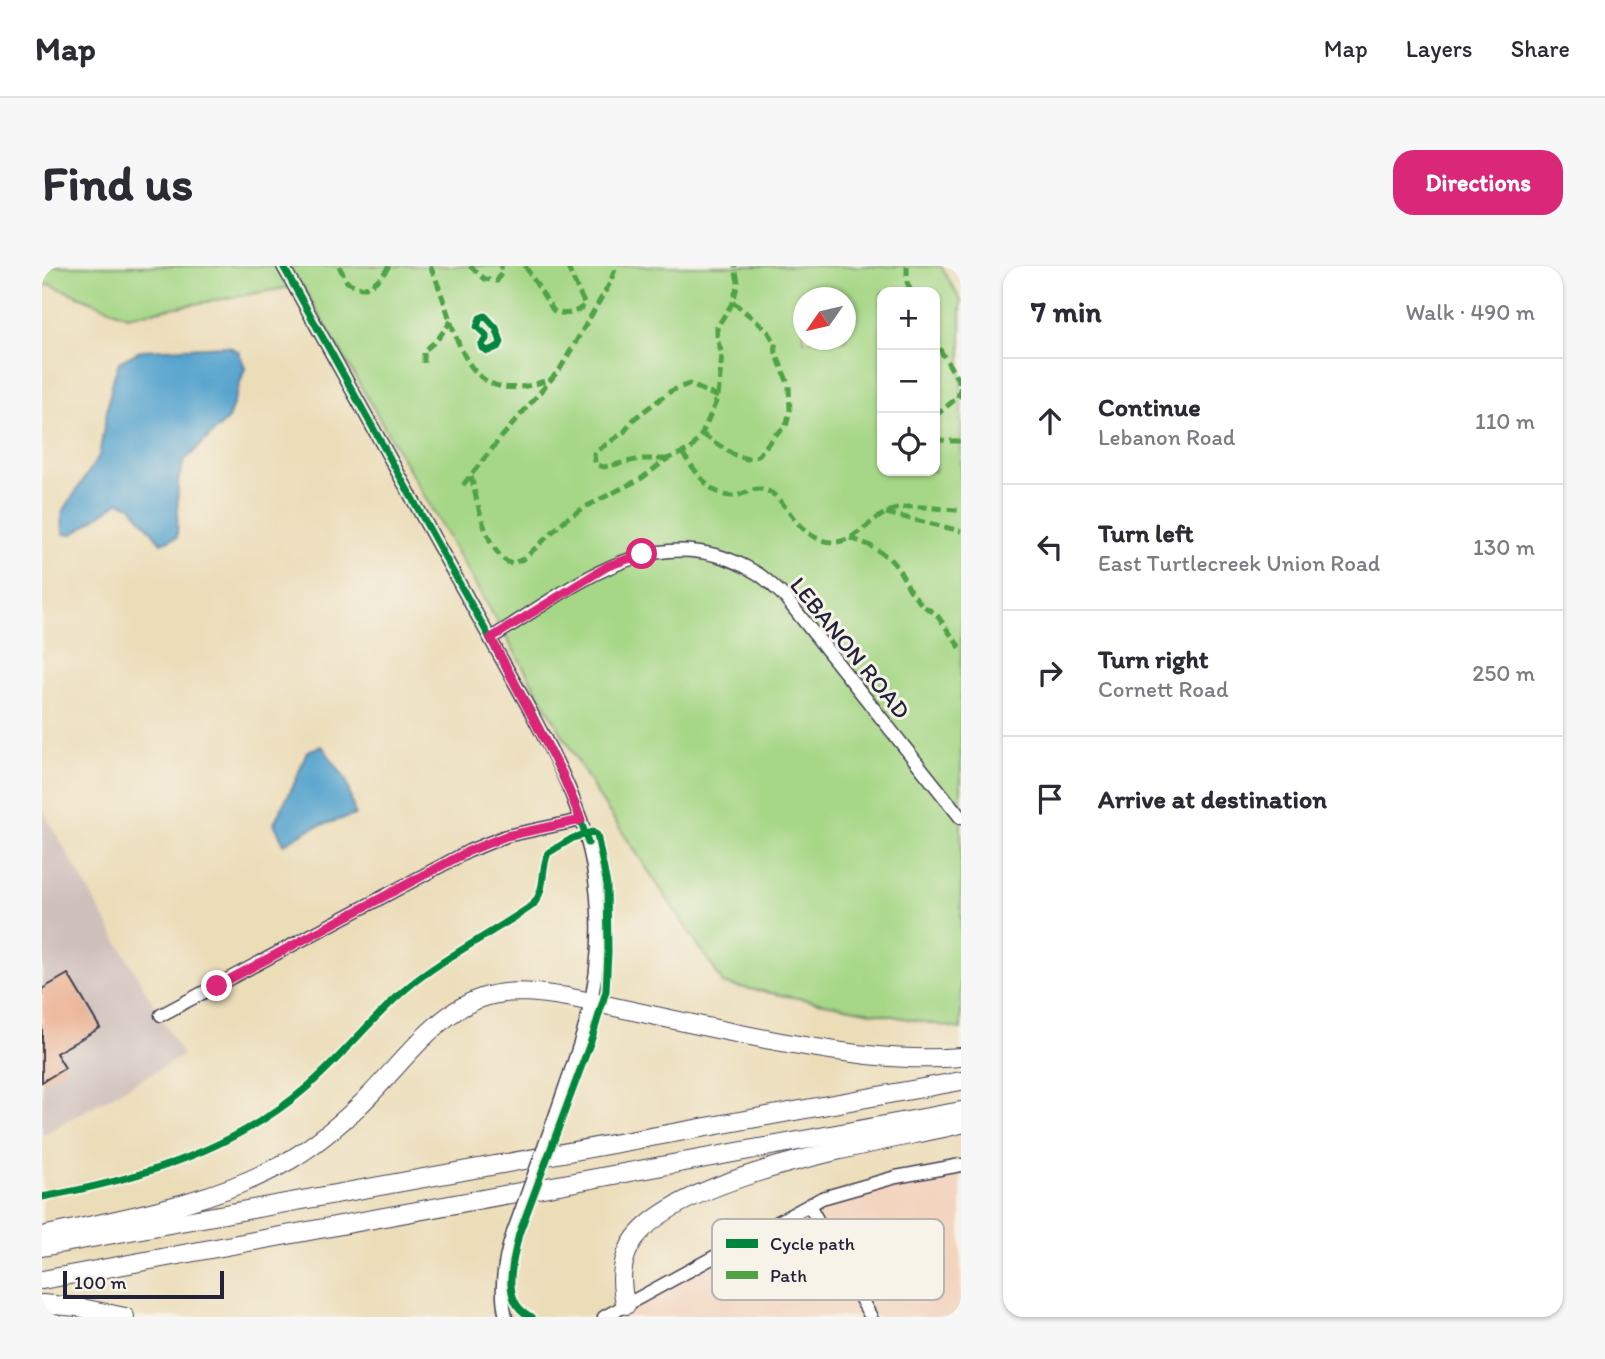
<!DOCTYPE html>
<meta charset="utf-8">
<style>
body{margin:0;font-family:Itim,sans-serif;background:#f7f7f7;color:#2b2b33}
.controls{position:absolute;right:21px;top:21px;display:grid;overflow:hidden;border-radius:14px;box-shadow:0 2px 5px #0004}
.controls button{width:63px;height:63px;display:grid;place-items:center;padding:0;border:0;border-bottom:2px solid #e1e1e2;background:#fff;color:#2b2b33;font:35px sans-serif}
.compass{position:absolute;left:751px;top:21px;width:63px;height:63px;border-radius:50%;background:#fff;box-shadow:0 2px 5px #0004;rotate:236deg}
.scale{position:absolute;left:21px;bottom:18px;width:161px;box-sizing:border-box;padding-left:7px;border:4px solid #22223b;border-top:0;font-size:19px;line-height:24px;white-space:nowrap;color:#22223b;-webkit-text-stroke:5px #f7f3e8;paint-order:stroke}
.stop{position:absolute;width:21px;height:21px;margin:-16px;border:5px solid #db2777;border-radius:50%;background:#fff}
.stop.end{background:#db2777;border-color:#fff;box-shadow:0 2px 7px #0008}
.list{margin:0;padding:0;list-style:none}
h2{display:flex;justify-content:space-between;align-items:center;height:91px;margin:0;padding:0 28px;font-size:30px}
h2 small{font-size:23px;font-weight:400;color:#7c7c81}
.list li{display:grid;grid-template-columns:46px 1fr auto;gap:21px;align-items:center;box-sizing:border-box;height:126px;padding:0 28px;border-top:2px solid #e1e1e2}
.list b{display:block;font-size:26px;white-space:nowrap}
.list p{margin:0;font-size:23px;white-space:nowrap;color:#7c7c81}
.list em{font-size:23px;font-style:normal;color:#7c7c81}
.icon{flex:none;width:38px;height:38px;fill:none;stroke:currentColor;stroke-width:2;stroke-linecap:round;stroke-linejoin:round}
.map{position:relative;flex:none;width:919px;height:1051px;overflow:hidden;border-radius:21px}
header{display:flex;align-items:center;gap:42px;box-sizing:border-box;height:98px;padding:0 35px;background:#fff;border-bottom:2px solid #e1e1e2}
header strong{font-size:33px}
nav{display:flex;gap:38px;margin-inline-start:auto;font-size:24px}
.intro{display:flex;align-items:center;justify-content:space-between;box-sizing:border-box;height:168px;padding:0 42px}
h1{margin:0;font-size:49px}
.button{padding:18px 32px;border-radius:21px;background:#db2777;color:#fff;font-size:24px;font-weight:700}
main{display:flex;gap:42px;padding:0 42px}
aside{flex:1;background:#fff;border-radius:21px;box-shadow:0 2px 5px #0004}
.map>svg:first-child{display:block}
.built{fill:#f3d4bf}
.industrial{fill:#cfc0bb}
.green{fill:#a6d786;stroke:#647c60;stroke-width:2;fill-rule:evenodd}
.water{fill:#54a3cd;stroke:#3b6284;stroke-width:2}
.building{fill:#ebb496}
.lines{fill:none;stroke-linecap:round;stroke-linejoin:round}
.minor-casing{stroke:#403e4e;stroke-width:15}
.highway-casing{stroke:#403e4e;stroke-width:20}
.minor{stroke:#fff;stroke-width:12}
.highway{stroke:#fff;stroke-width:18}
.minor-bridge-casing{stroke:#403e4e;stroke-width:15;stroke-linecap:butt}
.minor-bridge{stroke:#fff;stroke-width:12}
.quiet{stroke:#50a245;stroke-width:5;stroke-dasharray:10 5;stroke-linecap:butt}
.cycleway-casing{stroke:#f7f3e8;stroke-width:11}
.cycleway{stroke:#00873e;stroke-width:7}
.route{stroke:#db2777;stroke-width:9}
.labels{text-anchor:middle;stroke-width:6;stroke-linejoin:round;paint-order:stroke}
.street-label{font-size:24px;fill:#22223b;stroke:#f7f3e8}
.key{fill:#f7f3e8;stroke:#b7b4b4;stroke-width:2}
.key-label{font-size:19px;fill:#22223b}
</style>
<header>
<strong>Map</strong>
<nav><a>Map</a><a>Layers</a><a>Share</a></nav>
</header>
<div class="intro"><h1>Find us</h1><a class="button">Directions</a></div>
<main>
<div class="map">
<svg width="919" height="1051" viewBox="0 0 919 1051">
<rect width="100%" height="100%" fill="#f7f3e8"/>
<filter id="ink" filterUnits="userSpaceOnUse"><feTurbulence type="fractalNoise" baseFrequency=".0143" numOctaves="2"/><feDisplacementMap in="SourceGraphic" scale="14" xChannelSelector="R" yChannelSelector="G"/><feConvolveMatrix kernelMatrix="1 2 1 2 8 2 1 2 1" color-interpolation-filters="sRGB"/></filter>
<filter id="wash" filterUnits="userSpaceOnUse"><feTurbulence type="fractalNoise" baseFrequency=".00686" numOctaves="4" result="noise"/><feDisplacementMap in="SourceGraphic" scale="28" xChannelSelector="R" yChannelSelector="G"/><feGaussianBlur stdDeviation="1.57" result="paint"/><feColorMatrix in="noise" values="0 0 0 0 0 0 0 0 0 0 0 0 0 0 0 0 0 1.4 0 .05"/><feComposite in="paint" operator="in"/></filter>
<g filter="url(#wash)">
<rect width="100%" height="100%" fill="#ecddb9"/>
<!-- built -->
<polygon class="built" points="919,894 919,1051 564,1051 767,939"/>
<!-- industrial -->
<polygon class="industrial" points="0,543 141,790 0,869"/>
<!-- green -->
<path class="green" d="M0 0H899L919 35V763L682 718 555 528 260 19 85 50 7 18 0 22ZM840 26H893V205H840ZM762 32H804V74H762Z"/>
<!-- water -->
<g class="water">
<polygon points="186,80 197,86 203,102 186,153 142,195 136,215 135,271 119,277 89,240 77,236 31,268 21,268 20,247 57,190 70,117 77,96 100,84"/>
<polygon points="280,480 304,514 313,549 270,562 242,578 232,557 253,516 265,485"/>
</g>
<g id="blocks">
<!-- building -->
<polygon class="building" points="26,708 58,762 14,787 23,802 0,816 0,723"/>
</g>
</g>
<g filter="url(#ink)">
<use href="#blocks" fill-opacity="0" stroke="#403e4e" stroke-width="2"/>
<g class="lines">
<defs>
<g id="minor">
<path d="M241 0 489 446C504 476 522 506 533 538 560 606 563 682 545 753 537 784 525 815 515 845"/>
<path d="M449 372C531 322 614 247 713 306 724 312 733 322 742 330L919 552"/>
<polyline points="119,749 427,585 464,570 539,554"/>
<polyline points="767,939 829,1051"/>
<path d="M464 1051C457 1023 462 994 471 967"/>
<polyline points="562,1051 780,932 854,911 919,899"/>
</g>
<g id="highway">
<path d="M0 970C83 952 173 937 248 894 273 879 297 859 319 838 356 803 395 743 446 730 472 723 499 727 525 731 595 745 664 762 734 775 795 786 857 796 919 791"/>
<polyline points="0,981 919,815"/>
<polyline points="0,1014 919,845"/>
<polyline points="0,1038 35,1041 83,1051"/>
<path d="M584 1039C577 1017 579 991 593 972 643 907 838 877 919 858"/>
</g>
</defs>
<!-- minor casing -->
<use href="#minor" class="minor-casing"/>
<!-- highway casing -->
<use href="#highway" class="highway-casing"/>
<!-- minor -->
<use href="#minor" class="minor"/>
<!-- highway -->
<use href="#highway" class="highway"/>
<defs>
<polyline id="minor-bridge" points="471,967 515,845"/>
</defs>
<!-- minor-bridge casing -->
<use href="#minor-bridge" class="minor-bridge-casing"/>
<!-- minor-bridge -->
<use href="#minor-bridge" class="minor-bridge"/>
<!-- quiet -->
<g class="quiet">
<path d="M297 0 305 16 319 22C332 20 340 11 347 0"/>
<path d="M388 0C417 59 415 150 508 113"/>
<polyline points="428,0 443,13 455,15 460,6 459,0"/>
<path d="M483 0 511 44C521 51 534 47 543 39L525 0"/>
<polyline points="865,0 865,16 869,26"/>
<polyline points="893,68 897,82 919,119 916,131 893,150"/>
<polyline points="382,97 382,85 395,74 409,55"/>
<polyline points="660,168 692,189 705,193 716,190 733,169 744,160 748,145 747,120 734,87 733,77 726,65 691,36"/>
<polyline points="893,173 905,175 919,175"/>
<path d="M640 187C653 203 669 232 692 230 702 229 712 220 723 224 745 230 752 271 788 276 810 279 826 255 844 247 868 235 894 244 919 244"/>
<polyline points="625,193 598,193 562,201 553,198 552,187 582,166 593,152 629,125 647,118 676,131"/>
<path d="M429 210C435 234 444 289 470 298L483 292 524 253 543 241 600 212 625 193 649 183 660 168 676 131 680 88 675 73V61L691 36 696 16 693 0"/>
<polyline points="421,219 457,174 518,103 568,17 574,0"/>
<polyline points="844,247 919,265"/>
<polyline points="808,272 827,279 846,291 856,302 868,324 880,339 895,349 919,383"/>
</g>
<defs>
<g id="cycleway">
<polyline points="241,0 489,446 533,537 546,577"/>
<polygon points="443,50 454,62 459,76 457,80 446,85 440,82 439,79 444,73 444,69 435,61 438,52"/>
<path d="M0 931C92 915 192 884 264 822 302 790 331 749 371 717 408 688 452 666 491 639 505 621 498 606 506 587L531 572 550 566 555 569 565 619 566 686 564 725 550 772 477 968C471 995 457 1037 490 1051"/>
</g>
</defs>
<!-- cycleway casing -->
<use href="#cycleway" class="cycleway-casing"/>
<!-- cycleway -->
<use href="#cycleway" class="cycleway"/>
</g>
</g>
<g class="lines" filter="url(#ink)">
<!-- route -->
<polyline class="route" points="175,720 427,585 464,570 539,554 520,507 449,372 566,300 600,288"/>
</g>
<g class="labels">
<!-- street labels -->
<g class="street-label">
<text transform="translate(808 382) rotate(51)" y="8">LEBANON ROAD</text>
</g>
</g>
<!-- legend -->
<rect x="670" y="953" width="232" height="81" rx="10" class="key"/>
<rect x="684" y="973" width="32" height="9" fill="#00873e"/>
<rect x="684" y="1005" width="32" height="8" fill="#50a245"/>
<g class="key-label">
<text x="728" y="984">Cycle path</text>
<text x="728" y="1016">Path</text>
</g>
</svg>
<div class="controls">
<button>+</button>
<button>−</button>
<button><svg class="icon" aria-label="locate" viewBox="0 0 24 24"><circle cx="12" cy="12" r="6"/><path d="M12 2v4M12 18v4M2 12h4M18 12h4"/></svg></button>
</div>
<svg class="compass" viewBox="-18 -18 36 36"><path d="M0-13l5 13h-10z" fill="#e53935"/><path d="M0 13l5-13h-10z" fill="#7c7c81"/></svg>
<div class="scale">100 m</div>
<div class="stop" style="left:600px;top:288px"></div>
<div class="stop end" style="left:175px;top:720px"></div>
</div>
<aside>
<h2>7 min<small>Walk · 490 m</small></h2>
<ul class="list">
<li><svg class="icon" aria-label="ahead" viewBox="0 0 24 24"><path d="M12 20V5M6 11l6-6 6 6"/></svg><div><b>Continue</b><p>Lebanon Road</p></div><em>110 m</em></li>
<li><svg class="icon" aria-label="left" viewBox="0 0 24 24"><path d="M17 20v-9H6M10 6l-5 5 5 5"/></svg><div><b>Turn left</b><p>East Turtlecreek Union Road</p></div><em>130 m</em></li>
<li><svg class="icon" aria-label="right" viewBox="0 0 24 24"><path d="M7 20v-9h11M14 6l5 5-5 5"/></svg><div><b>Turn right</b><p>Cornett Road</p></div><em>250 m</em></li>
<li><svg class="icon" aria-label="arrive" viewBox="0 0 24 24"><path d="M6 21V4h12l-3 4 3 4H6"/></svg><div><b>Arrive at destination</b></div></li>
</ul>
</aside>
</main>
